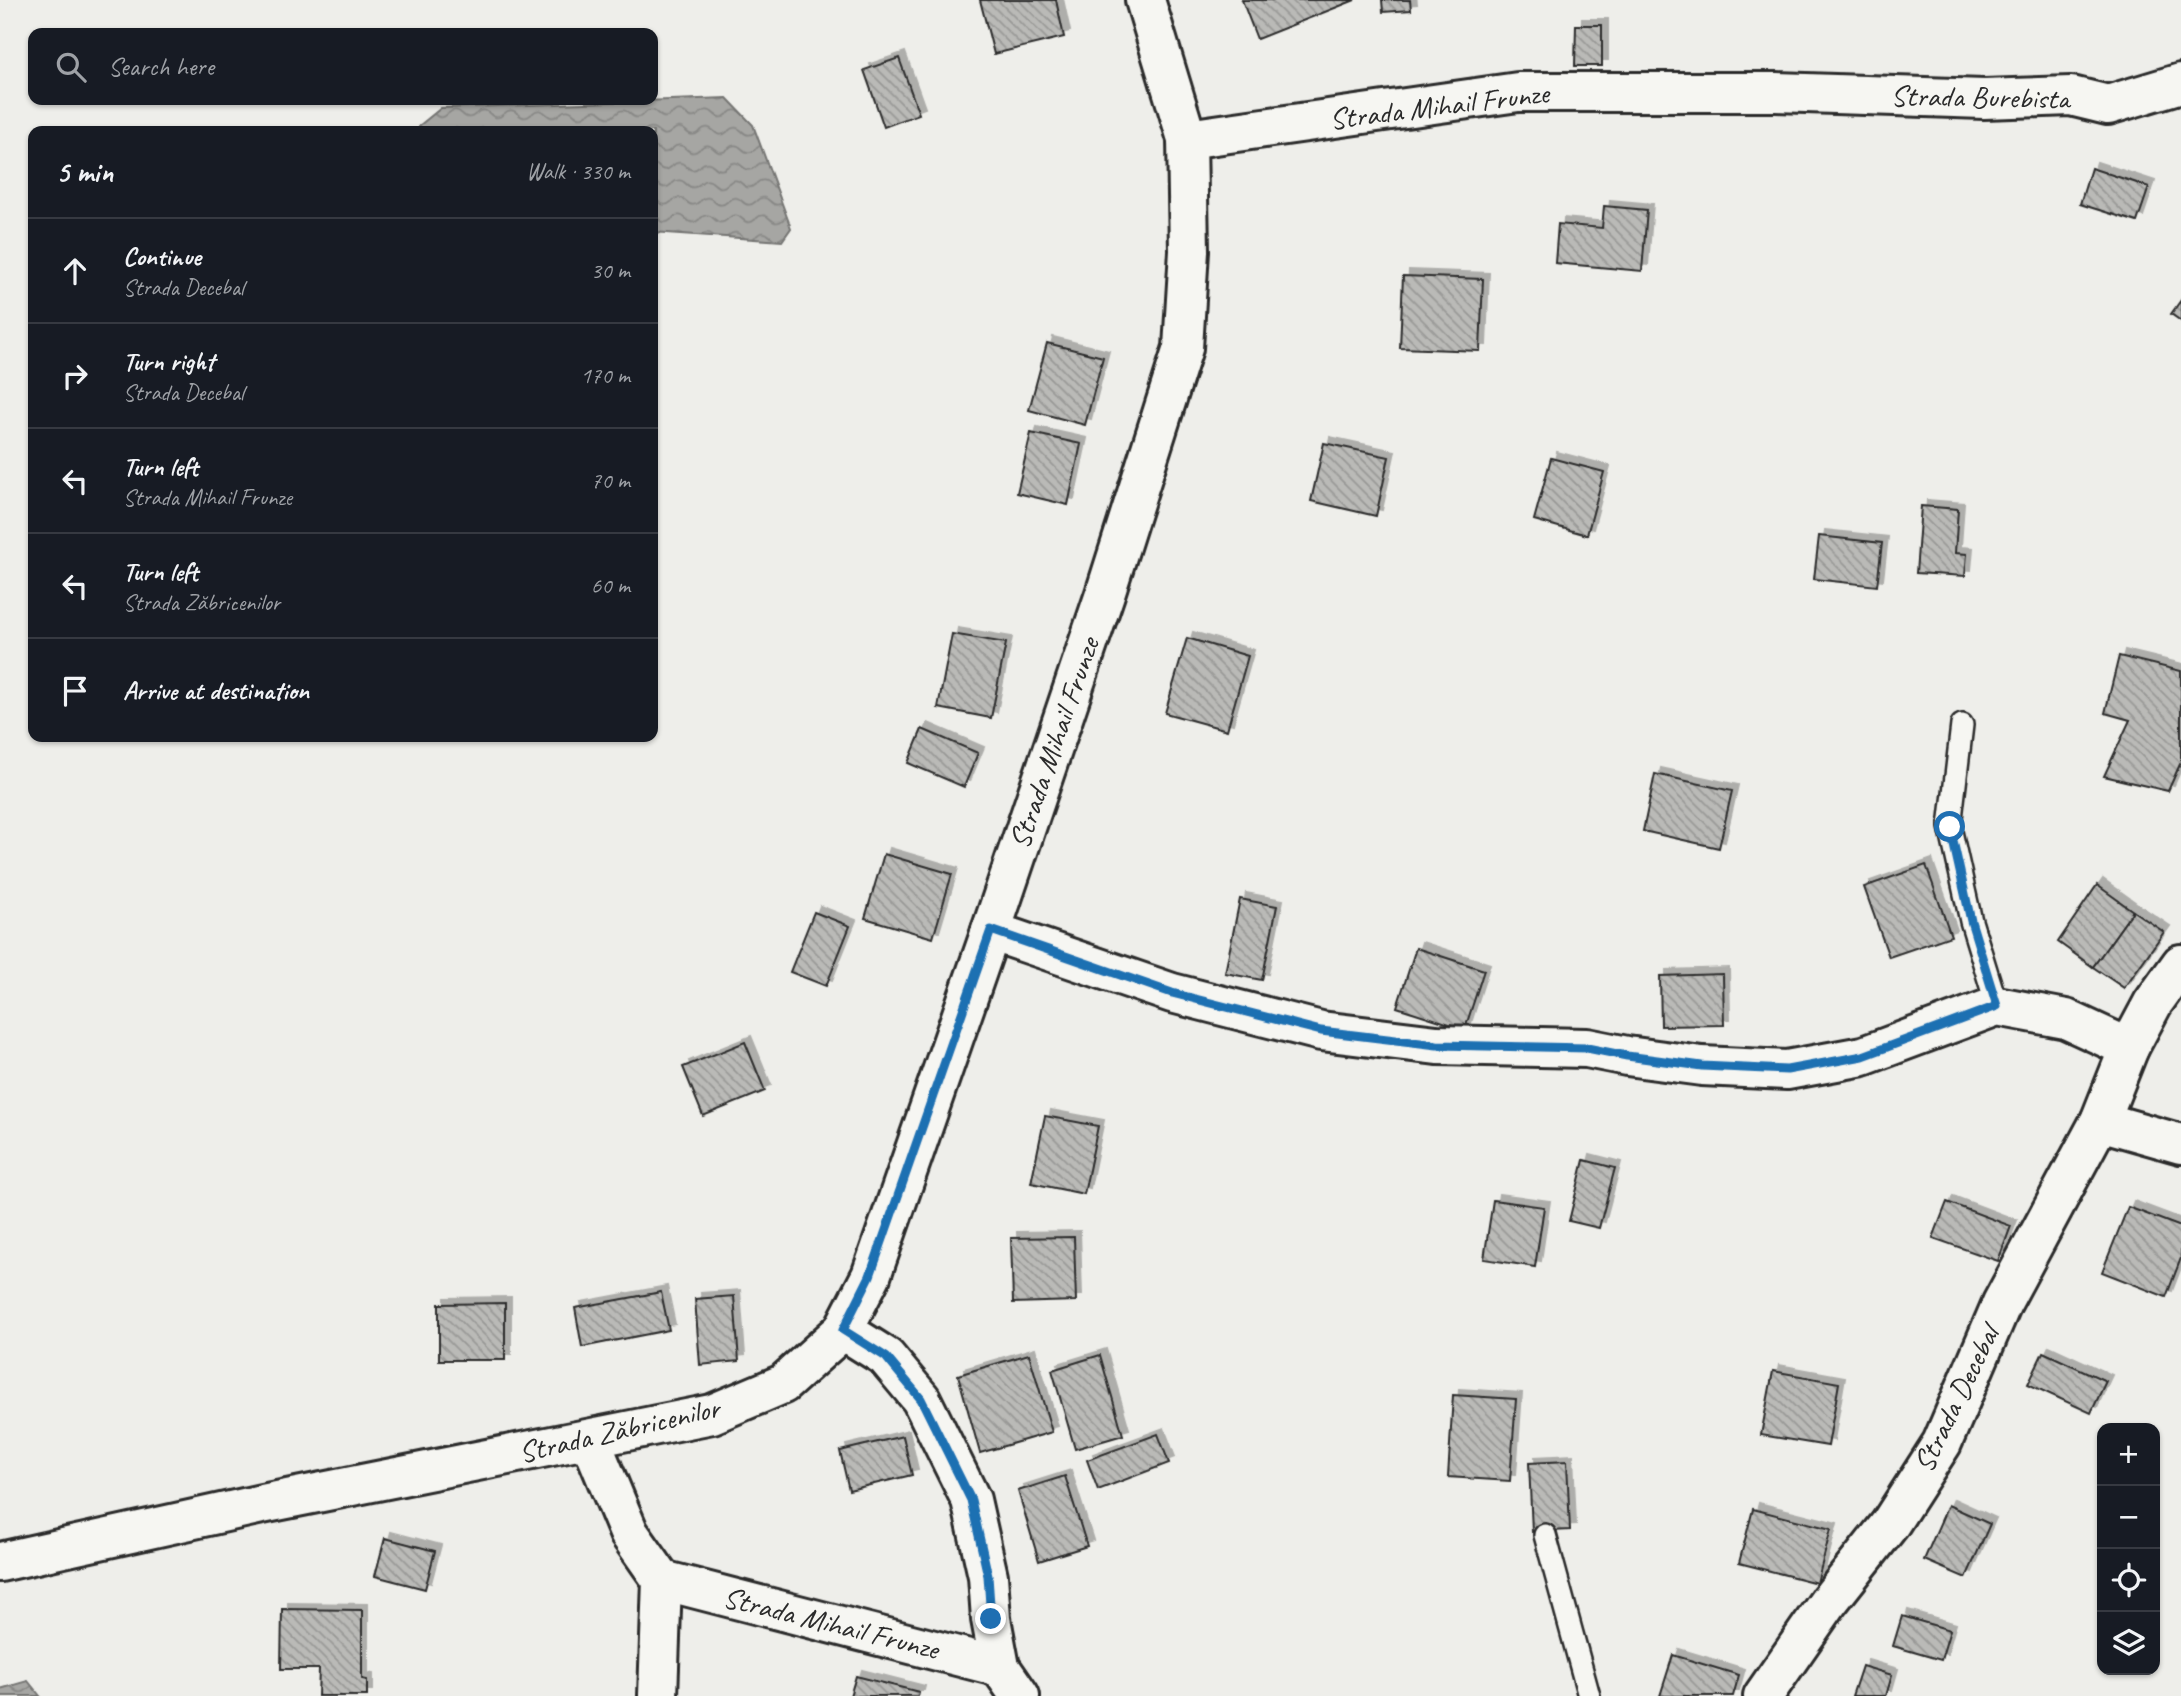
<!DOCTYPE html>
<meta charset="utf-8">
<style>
body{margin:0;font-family:Caveat,sans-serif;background:#242831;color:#f1f3f6}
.controls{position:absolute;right:21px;bottom:21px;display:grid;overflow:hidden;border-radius:14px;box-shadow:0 2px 5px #0004}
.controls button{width:63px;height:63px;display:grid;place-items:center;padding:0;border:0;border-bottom:2px solid #363941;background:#171b24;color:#f1f3f6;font:35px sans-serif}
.stop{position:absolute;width:21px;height:21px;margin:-16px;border:5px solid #1f6fb2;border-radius:50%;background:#fff}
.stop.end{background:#1f6fb2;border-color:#fff;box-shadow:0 2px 7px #0008}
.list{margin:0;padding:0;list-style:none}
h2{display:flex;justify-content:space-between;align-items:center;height:91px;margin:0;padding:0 28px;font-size:30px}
h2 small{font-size:23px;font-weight:400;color:#9ea1a6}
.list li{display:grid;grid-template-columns:46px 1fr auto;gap:21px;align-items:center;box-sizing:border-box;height:105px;padding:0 28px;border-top:2px solid #363941}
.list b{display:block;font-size:26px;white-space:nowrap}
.list p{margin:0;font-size:23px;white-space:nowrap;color:#9ea1a6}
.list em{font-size:23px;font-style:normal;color:#9ea1a6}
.icon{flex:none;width:38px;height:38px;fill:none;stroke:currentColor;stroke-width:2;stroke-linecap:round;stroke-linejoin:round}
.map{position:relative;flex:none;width:2181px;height:1696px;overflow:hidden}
.search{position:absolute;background:#171b24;box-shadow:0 2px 5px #0004;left:28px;top:28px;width:630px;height:77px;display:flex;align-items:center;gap:18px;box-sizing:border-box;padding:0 24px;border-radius:14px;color:#9ea1a6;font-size:26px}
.panel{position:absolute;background:#171b24;box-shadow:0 2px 5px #0004;left:28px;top:126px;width:630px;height:616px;border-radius:14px}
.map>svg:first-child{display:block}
.water{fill:url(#water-waves);stroke:#757573;stroke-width:2}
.building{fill:url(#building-back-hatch);stroke:#2b2b2b;stroke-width:2;filter:url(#shadow)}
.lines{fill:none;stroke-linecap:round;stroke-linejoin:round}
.lane-casing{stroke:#2b2b2b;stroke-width:26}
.street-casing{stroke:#2b2b2b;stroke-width:44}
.secondary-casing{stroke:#2b2b2b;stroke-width:44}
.lane{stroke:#f6f6f2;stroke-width:21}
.street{stroke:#f6f6f2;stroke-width:38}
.secondary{stroke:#f6f6f2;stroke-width:38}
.route{stroke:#1f6fb2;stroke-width:9}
.labels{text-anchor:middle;stroke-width:5;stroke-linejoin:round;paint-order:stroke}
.street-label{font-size:30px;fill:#2b2b2b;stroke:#f6f6f2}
</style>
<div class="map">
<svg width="2181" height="1696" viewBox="0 0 2181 1696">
<defs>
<pattern id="water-waves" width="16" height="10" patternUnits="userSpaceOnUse" patternTransform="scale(1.75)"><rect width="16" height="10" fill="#a6a6a3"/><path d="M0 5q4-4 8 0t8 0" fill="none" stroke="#878785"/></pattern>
<pattern id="building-back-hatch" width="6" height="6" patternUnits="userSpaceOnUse" patternTransform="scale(1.75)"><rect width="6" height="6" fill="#babab7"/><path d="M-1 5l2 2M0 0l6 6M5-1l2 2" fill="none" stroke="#979795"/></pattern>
<filter id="shadow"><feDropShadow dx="6" dy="-6" stdDeviation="0" flood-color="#0004"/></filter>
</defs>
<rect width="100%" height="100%" fill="#eeeeea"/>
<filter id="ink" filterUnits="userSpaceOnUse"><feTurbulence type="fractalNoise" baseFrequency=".0143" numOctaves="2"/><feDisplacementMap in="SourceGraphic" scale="14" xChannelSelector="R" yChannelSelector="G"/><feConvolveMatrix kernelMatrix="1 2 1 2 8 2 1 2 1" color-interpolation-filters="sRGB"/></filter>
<g filter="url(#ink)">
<!-- water -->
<g class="water">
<polygon points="727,98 753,125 791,228 782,241 653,232 653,131 420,131 419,126 441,108"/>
<polygon points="28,1681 40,1696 0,1696 0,1689"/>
</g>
<!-- building -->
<g class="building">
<polygon points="980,0 1056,0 1064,37 994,54"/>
<polygon points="1242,0 1355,0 1257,39"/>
<polygon points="1382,0 1410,0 1411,10 1383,12"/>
<polygon points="1576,25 1602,25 1602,66 1575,66"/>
<polygon points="899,58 919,114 884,127 864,70"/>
<polygon points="2091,168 2149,187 2137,222 2080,204"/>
<polygon points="1604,206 1647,210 1642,271 1555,263 1558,224 1602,228"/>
<polygon points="1403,276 1483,279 1480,351 1400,348"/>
<polygon points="2181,300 2181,321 2171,314"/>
<polygon points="1047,343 1103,357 1085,425 1029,410"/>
<polygon points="1031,433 1081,444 1068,505 1017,493"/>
<polygon points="1324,443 1389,457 1376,516 1311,501"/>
<polygon points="1551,458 1604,472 1587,535 1534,520"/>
<polygon points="1921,506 1958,509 1955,553 1967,554 1965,576 1916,573"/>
<polygon points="1819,536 1882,543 1877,586 1814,579"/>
<polygon points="952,634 1006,643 991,718 938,708"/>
<polygon points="1187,638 1248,656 1227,730 1165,713"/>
<polygon points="2119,656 2181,671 2181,762 2168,791 2104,776 2130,720 2105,713"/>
<polygon points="922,729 978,753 964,787 908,763"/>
<polygon points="1655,774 1732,791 1719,848 1643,831"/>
<polygon points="884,854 952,874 933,938 865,918"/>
<polygon points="1926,865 1951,936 1889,957 1864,887"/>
<polygon points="2097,885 2133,911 2093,967 2058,942"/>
<polygon points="1240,899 1277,906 1262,980 1225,973"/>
<polygon points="2133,911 2164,932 2124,988 2093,967"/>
<polygon points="814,912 850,926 826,986 790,972"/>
<polygon points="1416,948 1484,970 1465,1029 1397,1007"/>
<polygon points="1723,974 1724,1025 1661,1026 1660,976"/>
<polygon points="745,1042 765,1091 703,1116 683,1067"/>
<polygon points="1045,1116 1098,1126 1084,1194 1031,1183"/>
<polygon points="1584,1160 1615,1168 1599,1228 1569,1221"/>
<polygon points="1493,1200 1544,1207 1535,1267 1484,1259"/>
<polygon points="1947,1202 2011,1226 1998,1261 1933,1238"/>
<polygon points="2128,1207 2181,1227 2181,1258 2166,1297 2102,1272"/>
<polygon points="1074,1237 1076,1301 1013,1303 1011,1238"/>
<polygon points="661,1292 669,1330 582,1347 575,1308"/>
<polygon points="734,1296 739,1361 700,1365 695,1299"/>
<polygon points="505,1303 505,1360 439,1360 439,1304"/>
<polygon points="2043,1352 2106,1381 2091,1413 2028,1384"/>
<polygon points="1029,1354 1052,1432 980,1453 958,1375"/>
<polygon points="1100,1355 1123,1435 1075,1449 1052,1370"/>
<polygon points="1773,1371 1839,1383 1828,1446 1761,1435"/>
<polygon points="1453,1395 1516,1399 1510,1481 1448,1477"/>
<polygon points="1158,1434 1169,1463 1098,1490 1087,1460"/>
<polygon points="903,1436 912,1475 849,1490 840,1451"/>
<polygon points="1567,1461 1570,1530 1532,1532 1529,1463"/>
<polygon points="1065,1476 1087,1546 1039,1561 1018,1491"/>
<polygon points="1948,1505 1990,1524 1966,1578 1924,1560"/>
<polygon points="1753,1509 1831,1529 1817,1583 1739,1563"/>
<polygon points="385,1538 435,1551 425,1589 375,1576"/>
<polygon points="282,1609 362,1610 362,1679 367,1680 367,1696 318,1696 319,1669 281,1669"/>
<polygon points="1902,1616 1950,1630 1941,1660 1893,1646"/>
<polygon points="1673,1655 1739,1675 1733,1696 1660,1696"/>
<polygon points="1862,1666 1892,1675 1886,1696 1852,1696"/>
<polygon points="856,1676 919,1692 918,1696 850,1696"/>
</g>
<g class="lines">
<defs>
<g id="lane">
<polyline points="1962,725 1950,827 1971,921 1997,1006"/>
<polyline points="1545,1535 1589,1696"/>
</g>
<g id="street">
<polyline points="1187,139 1518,92 1776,92 1984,99 2071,96 2108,105 2181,83"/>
<polyline points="991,931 1172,993 1321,1031 1437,1045 1587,1048 1627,1056 1702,1066 1787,1070 1863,1056 1997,1006 2066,1019 2129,1048"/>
<polyline points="2100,1121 2181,1144"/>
<polyline points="590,1439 629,1533 662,1580 658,1696"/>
<polyline points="662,1580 1000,1667"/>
<polyline points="1763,1696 1829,1601 1890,1524 1942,1443 2002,1303 2100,1121 2129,1048 2153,1003 2181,964"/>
</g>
<g id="secondary">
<polyline points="843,1330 886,1357 921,1399 971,1500 988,1576 991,1619 1000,1667 1020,1696"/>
<polyline points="0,1562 262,1504 712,1414 783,1384 843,1330 871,1276 991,931 1105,594 1183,348 1189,251 1187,139 1145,0"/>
</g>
</defs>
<!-- lane casing -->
<use href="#lane" class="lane-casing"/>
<!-- street casing -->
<use href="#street" class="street-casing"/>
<!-- secondary casing -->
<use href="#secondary" class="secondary-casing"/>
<!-- lane -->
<use href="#lane" class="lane"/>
<!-- street -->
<use href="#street" class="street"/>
<!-- secondary -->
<use href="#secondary" class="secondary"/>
</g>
</g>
<g class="lines" filter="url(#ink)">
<!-- route -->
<polyline class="route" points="991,1619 988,1576 971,1500 921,1399 886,1357 843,1330 870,1276 991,930 1172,993 1321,1031 1437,1045 1587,1048 1627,1056 1702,1066 1787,1070 1863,1056 1997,1006 1971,921 1950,827"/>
</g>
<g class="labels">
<!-- street labels -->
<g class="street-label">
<text transform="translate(1980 97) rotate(1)" y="10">Strada Burebista</text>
<text transform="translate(1439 106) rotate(-7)" y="10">Strada Mihail Frunze</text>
<text transform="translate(1054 743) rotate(-71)" y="10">Strada Mihail Frunze</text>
<text transform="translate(1956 1399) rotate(-64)" y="10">Strada Decebal</text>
<text transform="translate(619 1430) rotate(-13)" y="10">Strada Zăbricenilor</text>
<text transform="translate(831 1623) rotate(14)" y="10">Strada Mihail Frunze</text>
</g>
</g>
</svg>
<div class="controls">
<button>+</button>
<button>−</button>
<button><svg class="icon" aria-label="locate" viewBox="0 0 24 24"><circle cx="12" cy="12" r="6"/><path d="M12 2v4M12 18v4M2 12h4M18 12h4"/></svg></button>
<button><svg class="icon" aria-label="layers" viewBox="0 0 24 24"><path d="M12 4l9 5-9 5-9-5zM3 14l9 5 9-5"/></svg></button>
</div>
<div class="stop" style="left:1950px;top:827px"></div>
<div class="stop end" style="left:991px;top:1619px"></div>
<div class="search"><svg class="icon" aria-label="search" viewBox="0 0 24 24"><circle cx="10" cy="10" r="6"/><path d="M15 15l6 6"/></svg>Search here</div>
<section class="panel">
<h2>5 min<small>Walk · 330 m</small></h2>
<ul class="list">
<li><svg class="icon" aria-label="ahead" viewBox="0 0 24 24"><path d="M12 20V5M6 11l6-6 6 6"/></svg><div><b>Continue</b><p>Strada Decebal</p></div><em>30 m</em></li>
<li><svg class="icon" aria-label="right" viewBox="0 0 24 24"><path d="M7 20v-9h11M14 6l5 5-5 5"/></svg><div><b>Turn right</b><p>Strada Decebal</p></div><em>170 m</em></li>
<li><svg class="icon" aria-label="left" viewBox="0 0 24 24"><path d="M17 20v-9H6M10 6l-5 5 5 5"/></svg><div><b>Turn left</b><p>Strada Mihail Frunze</p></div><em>70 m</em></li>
<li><svg class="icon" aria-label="left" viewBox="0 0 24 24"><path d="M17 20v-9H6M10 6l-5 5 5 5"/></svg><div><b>Turn left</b><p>Strada Zăbricenilor</p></div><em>60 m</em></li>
<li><svg class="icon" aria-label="arrive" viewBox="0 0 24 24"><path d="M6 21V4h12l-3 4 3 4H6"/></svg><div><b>Arrive at destination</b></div></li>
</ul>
</section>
</div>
